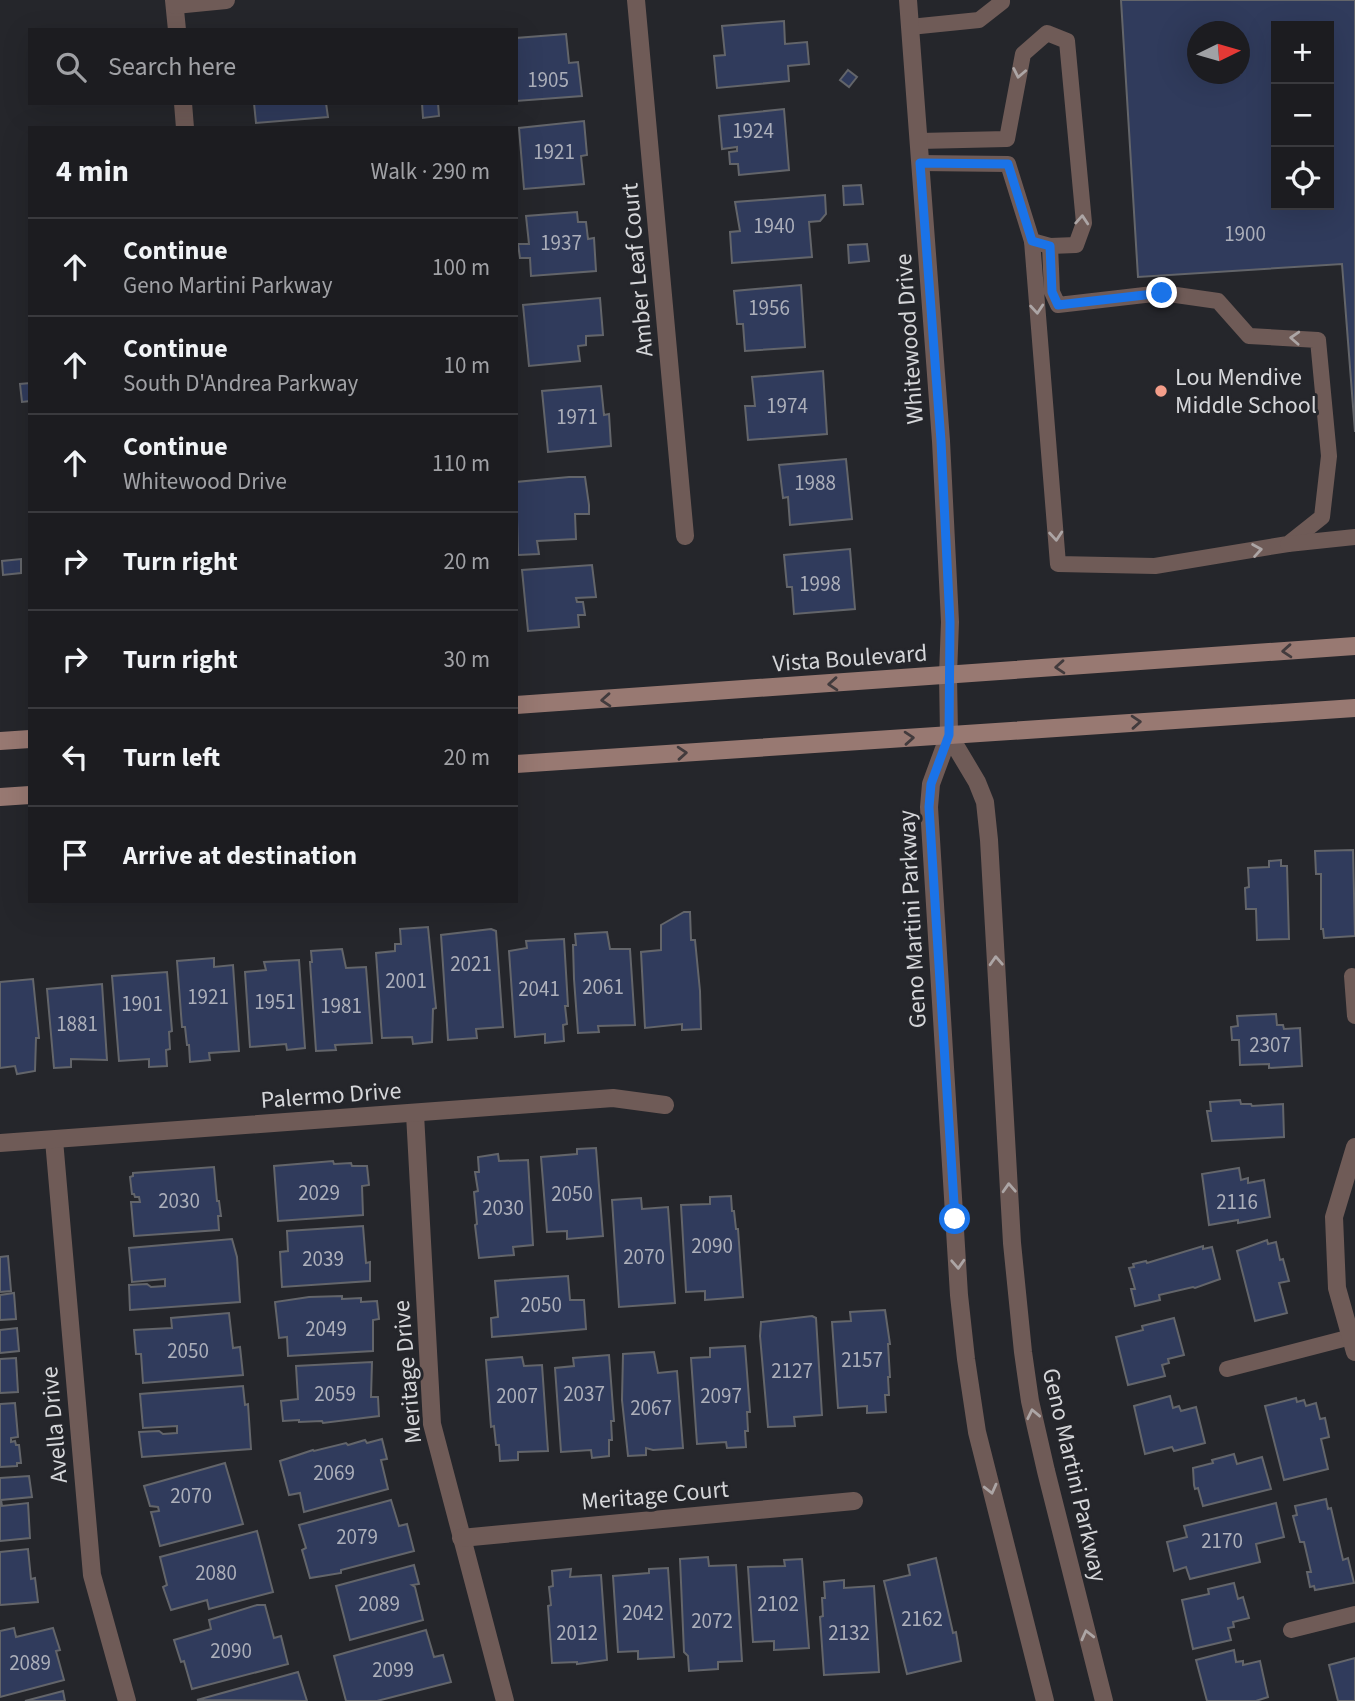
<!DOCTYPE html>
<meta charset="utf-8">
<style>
body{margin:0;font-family:"Source Sans 3",sans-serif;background:#29292d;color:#f1f3f6}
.controls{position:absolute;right:21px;top:21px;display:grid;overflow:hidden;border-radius:0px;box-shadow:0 7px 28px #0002}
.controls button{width:63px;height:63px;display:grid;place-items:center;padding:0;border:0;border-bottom:2px solid #3a3a3e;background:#1c1c20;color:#f1f3f6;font:35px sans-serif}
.compass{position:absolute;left:1187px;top:21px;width:63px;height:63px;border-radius:50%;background:#1c1c20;box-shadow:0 7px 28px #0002;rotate:85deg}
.stop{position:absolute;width:21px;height:21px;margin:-16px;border:5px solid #1a73e8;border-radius:50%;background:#fff}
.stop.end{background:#1a73e8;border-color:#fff;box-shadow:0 2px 7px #0008}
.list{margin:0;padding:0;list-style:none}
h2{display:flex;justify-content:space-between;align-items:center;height:91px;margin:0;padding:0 28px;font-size:30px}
h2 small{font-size:23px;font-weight:400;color:#a0a1a5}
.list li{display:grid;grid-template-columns:46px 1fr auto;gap:21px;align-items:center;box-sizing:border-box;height:98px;padding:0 28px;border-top:2px solid #3a3a3e}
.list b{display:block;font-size:26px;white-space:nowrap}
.list p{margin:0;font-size:23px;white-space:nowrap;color:#a0a1a5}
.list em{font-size:23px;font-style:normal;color:#a0a1a5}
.icon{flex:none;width:38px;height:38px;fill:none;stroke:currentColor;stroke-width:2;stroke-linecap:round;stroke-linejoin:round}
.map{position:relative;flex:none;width:1355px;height:1701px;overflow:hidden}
.search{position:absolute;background:#1c1c20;box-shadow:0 7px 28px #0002;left:28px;top:28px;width:490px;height:77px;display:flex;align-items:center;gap:18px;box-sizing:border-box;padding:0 24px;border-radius:0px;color:#a0a1a5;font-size:26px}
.panel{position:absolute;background:#1c1c20;box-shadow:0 7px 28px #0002;left:28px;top:126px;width:490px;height:777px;border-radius:0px}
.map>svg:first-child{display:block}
.building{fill:#303b5c;stroke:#63656a;stroke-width:2;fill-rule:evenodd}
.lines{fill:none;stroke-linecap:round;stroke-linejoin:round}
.service{stroke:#6f5b57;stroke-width:16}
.minor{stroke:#6f5b57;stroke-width:18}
.tertiary{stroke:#6f5b57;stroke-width:18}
.secondary{stroke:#987972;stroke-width:18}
.oneway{stroke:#aca5a5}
.oneway2{stroke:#423b3d}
.route{stroke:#1a73e8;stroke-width:9}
.poi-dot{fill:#f49e8a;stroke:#25262b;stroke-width:2.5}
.labels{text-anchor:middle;stroke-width:6;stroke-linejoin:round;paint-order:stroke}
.number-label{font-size:21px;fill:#acafba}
.street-label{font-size:24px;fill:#d5d6d9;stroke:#25262b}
.poi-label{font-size:24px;fill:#d5d6d9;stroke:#25262b;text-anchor:start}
</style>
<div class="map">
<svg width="1355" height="1701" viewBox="0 0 1355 1701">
<rect width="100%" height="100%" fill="#25262b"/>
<!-- building -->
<g class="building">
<path d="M1121 0H1355V432L1342 264 1138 277ZM1276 26H1329V205H1276ZM1198 32H1240V74H1198Z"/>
<polygon points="784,21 785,44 807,42 809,64 788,66 789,81 717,88 714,56 725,55 722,26"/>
<polygon points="566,34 569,63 578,62 582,96 516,101 516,38"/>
<polygon points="848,70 857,77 849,87 840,80"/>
<polygon points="254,103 326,103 328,117 256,123"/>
<polygon points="422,103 438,103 439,116 423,118"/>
<polygon points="784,109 789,170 739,175 738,164 730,164 729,152 737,151 737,147 722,149 719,116"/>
<polygon points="584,121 587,155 581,156 584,184 524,189 519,128"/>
<polygon points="861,185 863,204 844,205 843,186"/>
<polygon points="825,195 826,214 820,221 809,222 812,257 732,263 730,232 740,231 735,202"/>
<polygon points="577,212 578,222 586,222 588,239 594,238 596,271 531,276 530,258 520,258 518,244 529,244 526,216"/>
<polygon points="867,244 869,261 849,263 848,245"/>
<polygon points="801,285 805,347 745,351 743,324 737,324 734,291"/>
<polygon points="600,298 603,335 586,336 586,345 578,346 580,361 529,366 523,305"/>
<polygon points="823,371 827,434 748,440 745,406 755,406 752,377"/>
<polygon points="30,383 30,401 22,402 20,384"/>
<polygon points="601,386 604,415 609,414 611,446 548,452 542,391"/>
<polygon points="846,459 852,519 790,525 788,497 783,498 779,465"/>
<polygon points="569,477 585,477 589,505 589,514 575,514 576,539 537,541 539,554 518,555 516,482"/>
<polygon points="850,549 855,609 794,614 792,587 787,587 784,555"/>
<polygon points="21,559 21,573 3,575 2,561"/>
<polygon points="592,565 596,597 576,598 577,602 583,602 585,615 578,615 579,627 528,631 522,570"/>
<polygon points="1353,850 1355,936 1324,938 1323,929 1321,929 1321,874 1316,874 1315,851"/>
<polygon points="1281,860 1281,866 1287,866 1289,939 1257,940 1256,909 1246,909 1245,888 1249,887 1248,868 1269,867 1269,861"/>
<polygon points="684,912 690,912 691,940 695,940 700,991 701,1029 682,1030 682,1024 645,1028 641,952 661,950 661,925"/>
<polygon points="428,927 436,1008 433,1009 432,1042 413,1044 412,1037 382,1038 376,953 395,951 395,944 401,944 400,929"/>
<polygon points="491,929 496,931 503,1027 476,1029 477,1038 448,1040 441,935"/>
<polygon points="607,932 610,949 630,949 635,1025 598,1026 599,1032 578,1033 574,979 573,945 576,945 575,934"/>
<polygon points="564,939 568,1006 565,1006 567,1024 563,1025 564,1041 545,1043 545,1034 515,1037 509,951 527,948 526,941"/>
<polygon points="342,949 346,968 366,967 372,1043 335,1045 336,1050 316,1051 310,962 312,962 311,951"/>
<polygon points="214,958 214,967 233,965 239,1051 209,1053 210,1060 190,1062 189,1045 187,1045 185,1027 182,1027 177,961"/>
<polygon points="299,960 305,1048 287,1050 286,1044 250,1047 245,972 266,970 264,962"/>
<polygon points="167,972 172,1031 169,1032 170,1049 166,1050 167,1066 149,1067 149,1059 119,1061 112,976"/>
<polygon points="33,979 39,1038 36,1038 35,1071 17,1074 15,1066 0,1068 0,982"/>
<polygon points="102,984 107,1060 71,1059 71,1067 54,1068 47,989"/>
<polygon points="1276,1014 1277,1025 1283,1025 1284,1029 1300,1028 1302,1066 1269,1068 1269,1064 1240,1065 1239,1040 1232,1040 1231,1027 1238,1026 1237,1016"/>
<polygon points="1240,1100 1241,1104 1251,1104 1252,1106 1283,1104 1284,1137 1212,1141 1207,1111 1211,1111 1210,1102"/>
<polygon points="596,1148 603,1236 567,1239 567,1231 547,1232 541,1157 577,1154 577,1149"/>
<polygon points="498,1154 499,1161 528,1160 533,1245 513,1247 514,1255 479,1258 475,1225 477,1224 474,1192 478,1191 475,1172 479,1172 478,1157"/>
<polygon points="333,1161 334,1164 351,1163 352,1166 367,1166 369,1185 362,1186 363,1215 278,1221 274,1166"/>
<polygon points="214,1167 217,1201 219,1201 221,1216 218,1216 219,1230 134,1236 131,1202 140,1202 139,1197 135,1197 134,1194 132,1194 130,1177 133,1176 133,1173"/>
<polygon points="1239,1168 1241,1180 1248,1178 1248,1183 1264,1180 1270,1217 1238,1223 1238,1220 1209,1225 1202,1174"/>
<polygon points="731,1196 732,1211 734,1211 736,1229 738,1229 743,1297 705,1300 705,1291 686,1292 681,1205 710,1204 710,1197"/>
<polygon points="641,1198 642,1209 668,1207 675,1303 619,1307 612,1200"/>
<polygon points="363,1226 366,1263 370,1262 370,1281 282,1287 280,1252 288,1251 287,1231"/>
<polygon points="232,1239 237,1257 240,1302 130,1310 129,1285 147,1284 151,1287 165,1286 165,1279 132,1282 129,1248"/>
<polygon points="1267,1240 1268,1244 1276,1242 1280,1260 1283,1259 1289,1281 1279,1283 1287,1313 1255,1321 1237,1251"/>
<polygon points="1203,1246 1203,1249 1212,1247 1220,1279 1195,1288 1193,1287 1159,1295 1160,1300 1135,1306 1131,1289 1135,1289 1129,1268 1134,1267 1133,1264 1146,1261 1147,1263"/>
<polygon points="8,1256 11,1291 0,1292 0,1257"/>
<polygon points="568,1276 570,1300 584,1300 586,1329 492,1337 491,1318 498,1317 495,1281"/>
<polygon points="14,1293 16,1319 0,1320 0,1295"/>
<polygon points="342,1296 342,1299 361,1298 361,1302 377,1301 379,1319 373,1320 373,1351 288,1356 287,1337 279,1338 275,1302 309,1297"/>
<polygon points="885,1310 890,1344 888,1344 890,1377 888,1377 889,1395 885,1395 886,1412 867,1413 867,1406 838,1408 832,1322 851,1321 850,1312"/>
<polygon points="229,1313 233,1348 240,1347 243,1375 143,1383 141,1354 136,1354 134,1330 172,1328 171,1318"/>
<polygon points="812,1316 816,1318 822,1415 794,1417 795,1426 768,1427 760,1336 761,1322"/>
<polygon points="1174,1318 1184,1355 1168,1359 1169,1363 1162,1365 1165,1376 1128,1385 1116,1337 1143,1330 1142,1326"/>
<polygon points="17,1328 19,1351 0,1353 0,1330"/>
<polygon points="745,1346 750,1412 747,1412 748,1431 745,1431 746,1447 727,1448 726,1442 697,1444 691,1358 710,1357 710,1348"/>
<polygon points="654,1352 658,1373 677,1371 683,1448 653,1450 646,1448 646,1455 628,1456 622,1400 623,1354"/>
<polygon points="609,1355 614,1421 611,1421 612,1440 609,1440 609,1456 592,1458 591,1450 561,1452 555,1368 574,1366 573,1358"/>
<polygon points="522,1357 524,1366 542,1365 548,1451 518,1452 518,1460 500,1461 499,1445 496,1445 494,1426 491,1427 486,1360"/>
<polygon points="16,1358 18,1392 0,1393 0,1359"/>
<polygon points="372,1362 371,1397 378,1397 379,1416 323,1423 322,1421 299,1422 299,1420 283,1421 281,1401 298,1399 296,1366"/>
<polygon points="243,1386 245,1405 248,1404 251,1449 142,1457 139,1432 159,1431 163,1434 177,1433 177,1426 143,1428 140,1394"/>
<polygon points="1170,1396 1173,1408 1179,1406 1181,1411 1196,1407 1205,1443 1174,1451 1172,1447 1145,1454 1134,1406"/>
<polygon points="1296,1398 1297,1402 1304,1400 1306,1406 1316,1403 1320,1419 1325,1418 1329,1437 1321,1439 1328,1469 1284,1480 1265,1406"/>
<polygon points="15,1403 18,1437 11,1438 11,1442 15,1441 16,1445 19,1445 21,1463 17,1463 17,1466 0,1467 0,1404"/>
<polygon points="382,1439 387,1459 381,1460 388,1489 304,1512 300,1493 289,1495 280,1461 313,1450 314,1451 346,1443 348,1445 365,1440 367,1443"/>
<polygon points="1234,1454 1237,1464 1262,1457 1271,1489 1203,1506 1198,1488 1195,1489 1194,1485 1193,1468 1213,1463 1212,1460"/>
<polygon points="225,1463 243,1524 160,1546 151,1512 159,1511 158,1507 150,1506 144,1486"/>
<polygon points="29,1476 32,1497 1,1500 2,1506 28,1503 30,1538 0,1541 0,1478"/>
<polygon points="1326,1499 1328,1509 1331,1508 1343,1560 1348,1558 1354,1583 1315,1590 1314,1586 1310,1587 1307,1572 1311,1572 1304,1542 1300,1542 1293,1516 1297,1515 1295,1506"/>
<polygon points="391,1500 399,1526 407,1524 414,1551 341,1570 341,1573 310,1578 302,1550 306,1548 299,1525"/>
<polygon points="1276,1503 1284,1537 1256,1544 1260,1562 1190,1579 1186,1567 1174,1571 1167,1542 1187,1537 1184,1526"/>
<polygon points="257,1531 273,1592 209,1609 207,1600 171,1610 163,1587 167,1585 160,1557"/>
<polygon points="28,1549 31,1579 35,1578 38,1602 0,1605 0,1552"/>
<polygon points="708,1557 709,1566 736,1565 742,1661 718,1662 718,1669 689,1671 688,1656 684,1652 680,1559"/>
<polygon points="936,1558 953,1633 956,1632 961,1661 907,1674 884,1581 910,1575 908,1565"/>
<polygon points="802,1559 809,1648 774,1650 774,1641 753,1642 748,1567 785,1566 784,1560"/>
<polygon points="414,1565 419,1584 412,1585 415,1587 423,1620 350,1640 336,1586"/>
<polygon points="668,1568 674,1657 638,1659 638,1651 618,1652 613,1576 649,1573 649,1569"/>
<polygon points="571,1569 570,1577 601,1575 607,1660 577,1664 577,1662 552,1663 548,1606 551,1605 549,1587 553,1586 552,1571"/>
<polygon points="844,1580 844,1588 874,1586 879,1672 824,1675 820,1617 823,1616 822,1598 825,1598 824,1582"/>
<polygon points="1234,1583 1238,1599 1243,1597 1249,1618 1233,1622 1234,1627 1228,1628 1231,1640 1193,1649 1182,1600 1209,1594 1208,1589"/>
<polygon points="257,1605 265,1605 274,1638 281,1636 288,1664 192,1689 184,1661 181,1662 174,1640 211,1629 209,1620"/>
<polygon points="14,1628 16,1637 53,1628 60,1650 56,1651 64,1680 0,1697 0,1631"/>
<polygon points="426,1630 434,1657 443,1655 451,1682 377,1701 346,1701 334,1656"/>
<polygon points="1234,1650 1236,1662 1243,1661 1243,1665 1260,1661 1268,1697 1256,1701 1207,1701 1196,1660"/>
<polygon points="1355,1658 1355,1701 1338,1701 1329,1665"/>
<polygon points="298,1672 307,1701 197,1700"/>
<polygon points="63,1691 65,1701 25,1701"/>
</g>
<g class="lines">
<!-- service -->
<g class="service">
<polyline points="910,27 979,20 1002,2 1002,0"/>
<polyline points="919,141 1007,139 1023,54 1047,33 1067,41 1084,223 1076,245 1050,246 1032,241 1008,164 920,163"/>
<polyline points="1032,241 1058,564 1155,566 1288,544 1322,517 1329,456 1318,340 1249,336 1218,301 1162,293 1058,305 1052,292 1050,246"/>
<polyline points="1288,544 1355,537"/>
<polyline points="1352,976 1355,1016"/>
<polyline points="1227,1369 1351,1337"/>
<polyline points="1291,1630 1355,1614"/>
</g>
<!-- minor -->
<g class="minor">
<polyline points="174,0 177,30"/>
<polyline points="636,0 685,536"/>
<polyline points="908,0 941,441 950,622 948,675"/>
<polyline points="175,5 226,0"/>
<polyline points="183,103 185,128"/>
<polyline points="415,1114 432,1424 505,1701"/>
<polyline points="54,1140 92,1575 127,1701"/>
<polyline points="0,1143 613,1098 665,1105"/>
<polyline points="1355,1147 1334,1217 1337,1288 1355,1352"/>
<polyline points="461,1538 854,1501"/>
</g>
<!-- tertiary -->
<g class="tertiary">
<polyline points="948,675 949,735 931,784 929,807 959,1295 966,1359 977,1432 1045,1701"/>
<polyline points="949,735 977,782 985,802 989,840 1012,1243 1023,1352 1030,1401 1046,1471 1104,1701"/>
</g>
<!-- secondary -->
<g class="secondary">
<polyline points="516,705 1355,646"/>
<polyline points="0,741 30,739"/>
<polyline points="516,764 1355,708"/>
<polyline points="0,797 30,795"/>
</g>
</g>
<!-- one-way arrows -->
<defs><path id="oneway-chevron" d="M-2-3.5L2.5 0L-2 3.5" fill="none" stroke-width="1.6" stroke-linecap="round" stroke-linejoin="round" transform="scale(1.75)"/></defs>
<g class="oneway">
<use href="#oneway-chevron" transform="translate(1019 73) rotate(101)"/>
<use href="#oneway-chevron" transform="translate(1082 220) rotate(-86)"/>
<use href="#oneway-chevron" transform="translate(1037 309) rotate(85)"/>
<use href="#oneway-chevron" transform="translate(1295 338) rotate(-177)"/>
<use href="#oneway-chevron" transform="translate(1056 536) rotate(85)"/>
<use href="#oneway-chevron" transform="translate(1257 550) rotate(-9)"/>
<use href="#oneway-chevron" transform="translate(996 961) rotate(-93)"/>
<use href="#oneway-chevron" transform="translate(1009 1188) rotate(-93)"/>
<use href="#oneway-chevron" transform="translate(958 1264) rotate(87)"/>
<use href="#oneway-chevron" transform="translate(1033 1414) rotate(-102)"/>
<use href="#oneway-chevron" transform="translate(991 1489) rotate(76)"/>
<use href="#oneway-chevron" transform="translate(1087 1635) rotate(-104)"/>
</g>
<g class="oneway2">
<use href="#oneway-chevron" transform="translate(1287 651) rotate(176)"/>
<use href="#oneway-chevron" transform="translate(1060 667) rotate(176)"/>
<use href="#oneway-chevron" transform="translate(833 684) rotate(176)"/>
<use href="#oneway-chevron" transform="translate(606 700) rotate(176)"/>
<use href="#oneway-chevron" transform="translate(1136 722) rotate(-4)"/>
<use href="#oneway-chevron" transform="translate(909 738) rotate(-4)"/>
<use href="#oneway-chevron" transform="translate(682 753) rotate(-4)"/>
</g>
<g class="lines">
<!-- route -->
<polyline class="route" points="955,1219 929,807 931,784 949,735 950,622 941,441 920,163 1008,164 1032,241 1050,246 1052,292 1058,305 1162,293"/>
</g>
<!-- markers -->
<circle class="poi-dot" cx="1161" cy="391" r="7"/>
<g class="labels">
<!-- number labels -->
<g class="number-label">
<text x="548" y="87">1905</text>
<text x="753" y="138">1924</text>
<text x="554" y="159">1921</text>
<text x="774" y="233">1940</text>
<text x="1245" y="241">1900</text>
<text x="561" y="250">1937</text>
<text x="769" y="315">1956</text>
<text x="787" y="413">1974</text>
<text x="577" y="424">1971</text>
<text x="815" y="490">1988</text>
<text x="820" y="591">1998</text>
<text x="471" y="971">2021</text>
<text x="406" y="988">2001</text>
<text x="603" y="994">2061</text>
<text x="539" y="996">2041</text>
<text x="208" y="1004">1921</text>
<text x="275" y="1009">1951</text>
<text x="142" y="1011">1901</text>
<text x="341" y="1013">1981</text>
<text x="77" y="1031">1881</text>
<text x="1270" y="1052">2307</text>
<text x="319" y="1200">2029</text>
<text x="572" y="1201">2050</text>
<text x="179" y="1208">2030</text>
<text x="1237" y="1209">2116</text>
<text x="503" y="1215">2030</text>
<text x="712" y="1253">2090</text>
<text x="644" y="1264">2070</text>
<text x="323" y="1266">2039</text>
<text x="541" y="1312">2050</text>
<text x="326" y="1336">2049</text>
<text x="188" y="1358">2050</text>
<text x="862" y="1367">2157</text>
<text x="792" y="1378">2127</text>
<text x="335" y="1401">2059</text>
<text x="584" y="1401">2037</text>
<text x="517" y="1403">2007</text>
<text x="721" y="1403">2097</text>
<text x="651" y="1415">2067</text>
<text x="334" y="1480">2069</text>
<text x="191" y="1503">2070</text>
<text x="357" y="1544">2079</text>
<text x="1222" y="1548">2170</text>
<text x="216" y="1580">2080</text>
<text x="379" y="1611">2089</text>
<text x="778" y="1611">2102</text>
<text x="643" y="1620">2042</text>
<text x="922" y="1626">2162</text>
<text x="712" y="1628">2072</text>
<text x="577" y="1640">2012</text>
<text x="849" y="1640">2132</text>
<text x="231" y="1658">2090</text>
<text x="30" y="1670">2089</text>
<text x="393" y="1677">2099</text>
</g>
<!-- street labels -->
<g class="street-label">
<text transform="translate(637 270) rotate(-95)" y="8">Amber Leaf Court</text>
<text transform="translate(909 339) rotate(-94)" y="8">Whitewood Drive</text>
<text transform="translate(850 658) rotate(-4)" y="8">Vista Boulevard</text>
<text transform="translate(912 919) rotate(-93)" y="8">Geno Martini Parkway</text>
<text transform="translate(331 1095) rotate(-4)" y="8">Palermo Drive</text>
<text transform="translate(407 1372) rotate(-95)" y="8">Meritage Drive</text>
<text transform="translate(54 1425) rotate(-95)" y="8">Avella Drive</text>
<text transform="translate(1075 1475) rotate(77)" y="8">Geno Martini Parkway</text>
<text transform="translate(655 1495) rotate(-5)" y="8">Meritage Court</text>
</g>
<!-- poi labels -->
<g class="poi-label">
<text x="1175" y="385">Lou Mendive<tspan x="1175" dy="28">Middle School</tspan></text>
</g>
</g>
</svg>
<div class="controls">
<button>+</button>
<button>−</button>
<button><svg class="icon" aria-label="locate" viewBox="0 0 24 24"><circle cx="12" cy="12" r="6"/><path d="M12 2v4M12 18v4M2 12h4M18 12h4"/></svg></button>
</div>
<svg class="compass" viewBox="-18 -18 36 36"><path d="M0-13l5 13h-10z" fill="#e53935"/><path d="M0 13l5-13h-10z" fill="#a0a1a5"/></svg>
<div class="stop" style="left:955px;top:1219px"></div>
<div class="stop end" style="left:1162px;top:293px"></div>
<div class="search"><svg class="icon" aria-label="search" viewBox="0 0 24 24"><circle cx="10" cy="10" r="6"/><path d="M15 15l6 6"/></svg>Search here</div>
<section class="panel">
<h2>4 min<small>Walk · 290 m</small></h2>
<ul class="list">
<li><svg class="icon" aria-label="ahead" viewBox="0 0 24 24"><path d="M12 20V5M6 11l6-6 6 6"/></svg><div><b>Continue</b><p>Geno Martini Parkway</p></div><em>100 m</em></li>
<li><svg class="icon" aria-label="ahead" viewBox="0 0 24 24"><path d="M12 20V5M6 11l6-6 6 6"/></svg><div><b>Continue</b><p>South D'Andrea Parkway</p></div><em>10 m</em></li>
<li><svg class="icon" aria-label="ahead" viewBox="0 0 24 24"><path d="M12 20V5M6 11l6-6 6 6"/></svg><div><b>Continue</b><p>Whitewood Drive</p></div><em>110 m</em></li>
<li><svg class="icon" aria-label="right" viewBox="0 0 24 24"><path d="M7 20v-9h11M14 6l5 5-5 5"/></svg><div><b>Turn right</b></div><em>20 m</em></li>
<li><svg class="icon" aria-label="right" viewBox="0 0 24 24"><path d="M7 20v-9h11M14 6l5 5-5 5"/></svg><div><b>Turn right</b></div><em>30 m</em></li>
<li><svg class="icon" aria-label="left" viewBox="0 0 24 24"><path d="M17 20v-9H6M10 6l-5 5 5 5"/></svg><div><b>Turn left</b></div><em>20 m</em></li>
<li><svg class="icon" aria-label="arrive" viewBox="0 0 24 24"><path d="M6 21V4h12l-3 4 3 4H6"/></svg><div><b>Arrive at destination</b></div></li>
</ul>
</section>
</div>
